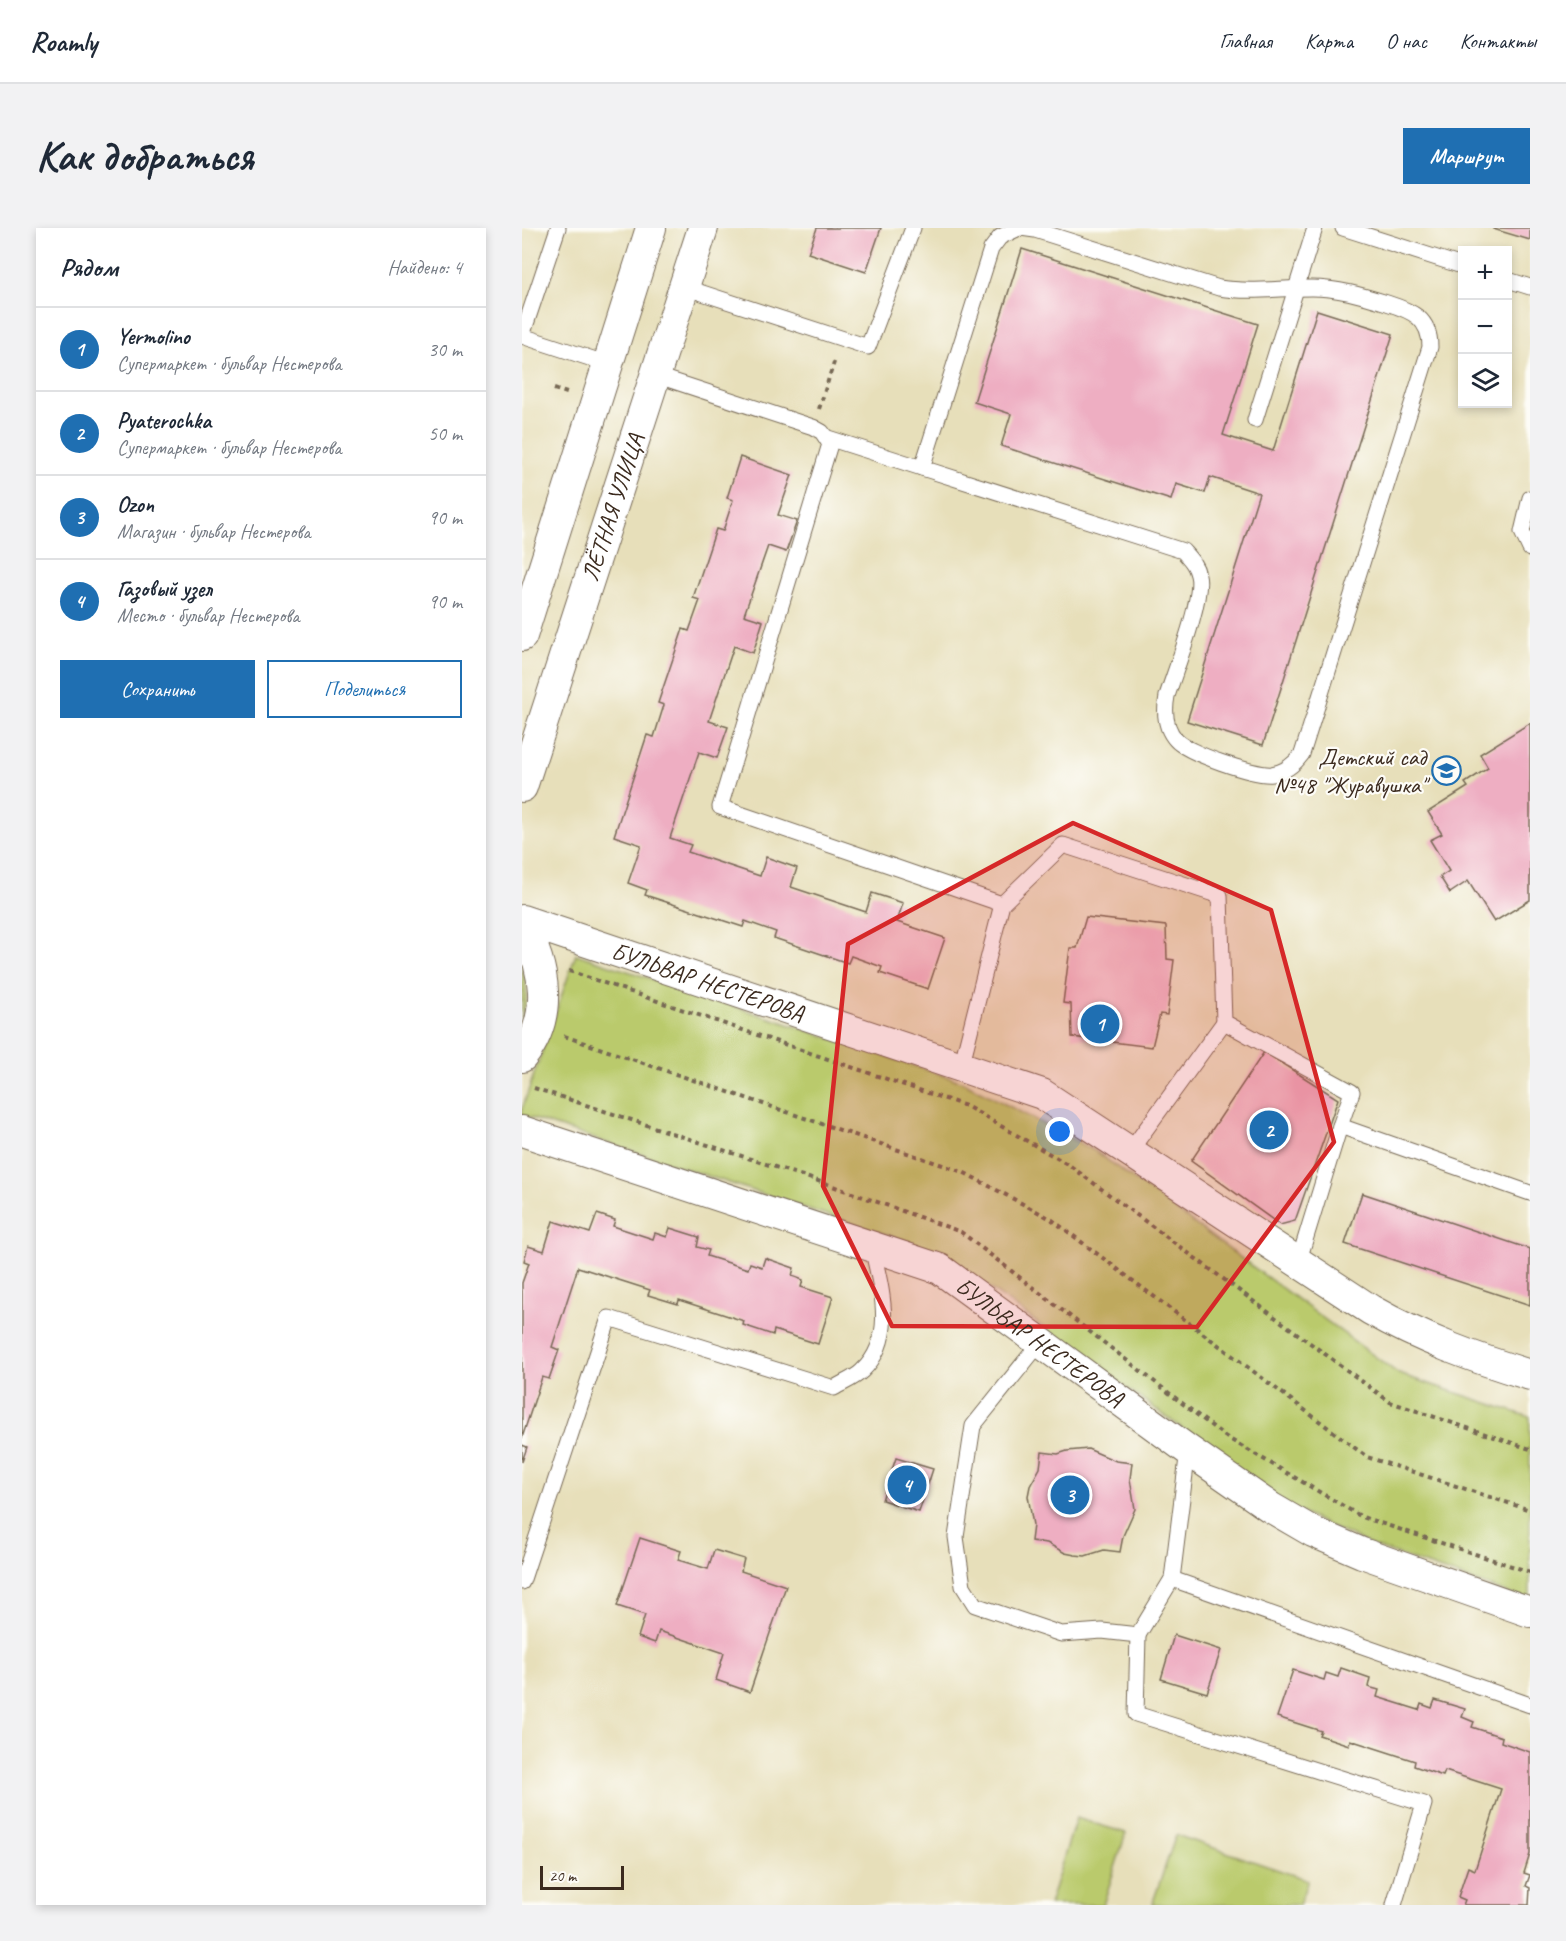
<!DOCTYPE html>
<html lang="ru">
<meta charset="utf-8">
<style>
body{margin:0;font-family:Caveat,sans-serif;background:#f2f2f3;color:#1f2937}
.controls{position:absolute;right:18px;top:18px;display:grid;overflow:hidden;border-radius:0px;box-shadow:0 3px 9px #0003}
.controls button{width:54px;height:54px;display:grid;place-items:center;padding:0;border:0;border-bottom:2px solid #e0e1e3;background:#fff;color:#1f2937;font:30px sans-serif}
.scale{position:absolute;left:18px;bottom:15px;width:84px;box-sizing:border-box;padding-left:6px;border:3px solid #3b2a1e;border-top:0;font-size:16px;line-height:21px;white-space:nowrap;color:#3b2a1e;-webkit-text-stroke:4px #fdfcf7;paint-order:stroke}
.you{position:absolute;left:538px;top:904px;width:21px;height:21px;margin:-15px;border:4px solid #fff;border-radius:50%;background:#1a73e8;box-shadow:0 0 0 9px #1a73e833}
.badge{display:grid;place-items:center;width:39px;height:39px;border-radius:50%;background:#1f6fb2;color:#fff;font-size:20px;font-weight:700}
.pin{position:absolute;translate:-50% -50%;border:3px solid #fff;box-shadow:0 2px 6px #0006}
.list{margin:0;padding:0;list-style:none}
h2{display:flex;justify-content:space-between;align-items:center;height:78px;margin:0;padding:0 24px;font-size:26px}
h2 small{font-size:20px;font-weight:400;color:#747a83}
.list li{display:grid;grid-template-columns:39px 1fr auto;gap:18px;align-items:center;box-sizing:border-box;height:84px;padding:0 24px;border-top:2px solid #e0e1e3}
.list b{display:block;font-size:22px;white-space:nowrap}
.list p{margin:0;font-size:20px;white-space:nowrap;color:#747a83}
.list em{font-size:20px;font-style:normal;color:#747a83}
.actions{display:flex;gap:12px;padding:18px 24px}
.actions a{flex:1;padding:14px 0;border:2px solid #1f6fb2;border-radius:0px;text-align:center;font-size:21px;color:#1f6fb2}
.actions .main{background:#1f6fb2;color:#fff}
.icon{flex:none;width:33px;height:33px;fill:none;stroke:currentColor;stroke-width:2;stroke-linecap:round;stroke-linejoin:round}
.map{position:relative;flex:none;width:1008px;height:1677px;overflow:hidden;border-radius:0px}
header{display:flex;align-items:center;gap:36px;box-sizing:border-box;height:84px;padding:0 30px;background:#fff;border-bottom:2px solid #e0e1e3}
header strong{font-size:28px}
nav{display:flex;gap:33px;margin-inline-start:auto;font-size:21px}
.intro{display:flex;align-items:center;justify-content:space-between;box-sizing:border-box;height:144px;padding:0 36px}
h1{margin:0;font-size:42px}
.button{padding:15px 27px;border-radius:0px;background:#1f6fb2;color:#fff;font-size:21px;font-weight:700}
main{display:flex;gap:36px;padding:0 36px}
aside{flex:1;background:#fff;border-radius:0px;box-shadow:0 3px 9px #0003}
.map>svg:first-child{display:block}
.green{fill:#baca6c;stroke:#7a7a45;stroke-width:1.5}
.building{fill:#eeaec2}
.lines{fill:none;stroke-linecap:round;stroke-linejoin:round}
.lane-casing{stroke:#776955;stroke-width:17}
.street-casing{stroke:#776955;stroke-width:32}
.path{stroke:#776955;stroke-width:4;stroke-dasharray:4.5 4.5;stroke-linecap:butt}
.lane{stroke:#fff;stroke-width:15}
.street{stroke:#fff;stroke-width:30}
.marked{fill:#d62828;fill-opacity:0.2;stroke:#d62828;stroke-width:4.5;stroke-linejoin:round}
.labels{text-anchor:middle;stroke-width:4.5;stroke-linejoin:round;paint-order:stroke}
.street-label{font-size:24px;fill:#3b2a1e;stroke:#fdfcf7}
.poi-label{font-size:24px;fill:#3b2a1e;stroke:#fdfcf7;text-anchor:end}
</style>
<header>
<strong>Roamly</strong>
<nav><a>Главная</a><a>Карта</a><a>О нас</a><a>Контакты</a></nav>
</header>
<div class="intro"><h1>Как добраться</h1><a class="button">Маршрут</a></div>
<main>
<aside>
<h2>Рядом<small>Найдено: 4</small></h2>
<ul class="list">
<li><span class="badge">1</span><div><b>Yermolino</b><p>Супермаркет · бульвар Нестерова</p></div><em>30 m</em></li>
<li><span class="badge">2</span><div><b>Pyaterochka</b><p>Супермаркет · бульвар Нестерова</p></div><em>50 m</em></li>
<li><span class="badge">3</span><div><b>Ozon</b><p>Магазин · бульвар Нестерова</p></div><em>90 m</em></li>
<li><span class="badge">4</span><div><b>Газовый узел</b><p>Место · бульвар Нестерова</p></div><em>90 m</em></li>
</ul>
<div class="actions"><a class="main">Сохранить</a><a>Поделиться</a></div>
</aside>
<div class="map">
<svg width="1008" height="1677" viewBox="0 0 1008 1677">
<rect width="100%" height="100%" fill="#fdfcf7"/>
<filter id="ink" filterUnits="userSpaceOnUse"><feTurbulence type="fractalNoise" baseFrequency=".0167" numOctaves="2"/><feDisplacementMap in="SourceGraphic" scale="12" xChannelSelector="R" yChannelSelector="G"/><feConvolveMatrix kernelMatrix="1 2 1 2 8 2 1 2 1" color-interpolation-filters="sRGB"/></filter>
<filter id="wash" filterUnits="userSpaceOnUse"><feTurbulence type="fractalNoise" baseFrequency=".008" numOctaves="4" result="noise"/><feDisplacementMap in="SourceGraphic" scale="24" xChannelSelector="R" yChannelSelector="G"/><feGaussianBlur stdDeviation="1.35" result="paint"/><feColorMatrix in="noise" values="0 0 0 0 0 0 0 0 0 0 0 0 0 0 0 0 0 1.4 0 .05"/><feComposite in="paint" operator="in"/></filter>
<g filter="url(#wash)">
<rect width="100%" height="100%" fill="#e7dfba"/>
<!-- green -->
<g class="green">
<polygon points="54,726 441,854 573,923 877,1146 1008,1189 1008,1373 851,1318 771,1281 418,1024 0,887 0,881"/>
<path d="M0 736C5 753 6 773 0 790Z"/>
<polygon points="554,1590 604,1605 581,1677 527,1677"/>
<polygon points="654,1607 786,1652 777,1677 630,1677"/>
</g>
<g id="blocks">
<!-- building -->
<g class="building">
<polygon points="295,0 359,0 344,44 286,25"/>
<polygon points="1008,0 1008,12 971,1 971,0"/>
<polygon points="500,21 736,96 701,207 751,223 795,82 871,106 741,517 665,493 737,265 688,249 683,265 654,256 649,272 479,218 489,186 452,174"/>
<polygon points="218,229 270,247 256,287 275,293 264,324 246,318 222,387 241,393 231,425 212,418 187,493 206,499 195,530 177,524 148,610 169,617 166,624 238,648 244,629 275,640 269,659 344,684 350,665 381,675 375,694 423,710 406,761 358,745 360,739 329,728 326,735 252,710 254,704 223,693 221,699 123,667 125,662 106,655 119,617 92,608 125,507 132,509 142,477 136,475 161,401 167,403 178,372 171,370 194,301 201,303 211,272 205,270"/>
<polygon points="1008,495 1008,672 972,694 946,653 928,665 918,649 927,643 908,612 920,606 906,584 946,559 943,555 966,540 958,526"/>
<polygon points="564,689 644,698 645,731 652,732 645,787 638,786 630,819 550,809 549,776 541,775 548,720 555,720"/>
<polygon points="742,824 816,871 773,993 758,997 669,933"/>
<polygon points="840,965 1008,1021 1008,1077 823,1016"/>
<polygon points="75,986 93,992 91,998 131,1011 133,1005 145,1009 148,1000 177,1009 175,1019 187,1022 185,1028 226,1041 228,1035 240,1039 243,1030 272,1040 270,1048 281,1052 279,1059 311,1069 296,1116 252,1102 251,1107 221,1097 222,1093 157,1072 156,1076 126,1067 128,1062 56,1039 30,1119 37,1122 27,1151 20,1149 0,1210 0,1055 7,1035 2,1033 6,1018 22,1023 31,993 68,1005"/>
<polygon points="0,1217 5,1219 0,1234"/>
<polygon points="566,1221 594,1233 610,1235 608,1251 613,1281 601,1308 598,1324 582,1322 563,1328 553,1327 543,1325 525,1315 509,1313 511,1297 506,1268 508,1258 518,1240 520,1224 536,1226 545,1223"/>
<polygon points="374,1230 411,1241 397,1284 360,1272"/>
<polygon points="118,1310 159,1323 156,1332 186,1341 192,1322 222,1331 219,1343 264,1358 228,1464 194,1452 202,1425 137,1403 133,1415 116,1409 123,1387 95,1378"/>
<polygon points="652,1407 699,1422 685,1465 639,1451"/>
<polygon points="819,1440 848,1450 846,1459 857,1462 855,1469 897,1482 899,1476 910,1480 913,1472 943,1481 940,1489 952,1494 950,1499 980,1509 979,1514 1008,1524 1008,1626 1002,1645 1008,1647 1004,1658 1008,1660 1007,1677 941,1677 943,1672 936,1669 946,1639 953,1642 979,1561 923,1543 921,1548 892,1538 893,1533 828,1512 827,1517 797,1507 799,1503 755,1489 771,1442 802,1452 804,1445 816,1449"/>
</g>
</g>
</g>
<g filter="url(#ink)">
<use href="#blocks" fill-opacity="0" stroke="#776955" stroke-width="1.5"/>
<g class="lines">
<defs>
<g id="lane">
<polyline points="36,0 0,108 86,136"/>
<path d="M497 0 478 9 469 21 400 240 661 323C668 331 674 337 676 347 682 369 653 443 645 468 642 484 643 500 654 512 665 525 733 548 750 546 763 544 772 537 780 526L908 119C908 90 890 83 865 75 839 67 816 60 789 60 758 60 729 65 697 60L513 2 499 0"/>
<polyline points="821,0 940,38"/>
<polyline points="986,52 1008,59"/>
<polyline points="162,59 346,119 391,0"/>
<polyline points="133,147 291,199 300,204 308,216 198,579 480,676 541,617 698,668 702,794 830,864 818,898 1008,965"/>
<polyline points="733,192 793,0"/>
<polyline points="306,210 400,240"/>
<polyline points="1008,270 1000,304 1008,321"/>
<polyline points="439,839 480,676"/>
<polyline points="608,923 702,794"/>
<polyline points="776,1035 818,898"/>
<polyline points="517,1116 451,1198 434,1309 441,1358 453,1377 539,1406 580,1403 616,1407 650,1351 666,1222"/>
<polyline points="650,1351 1008,1477"/>
<path d="M0 1354 87 1090 312 1160C320 1155 333 1150 340 1143 375 1110 359 1060 350 1019"/>
<polyline points="616,1407 614,1486 902,1576 872,1677"/>
</g>
<g id="street">
<polyline points="0,408 129,0"/>
<path id="s1" d="M0 559 181 0"/>
<path id="s2" d="M0 692 520 866 849 1082C900 1111 952 1130 1008 1147"/>
<path d="M0 697C24 738 32 789 0 829"/>
<path id="s3" d="M0 903 418 1041 666 1222 748 1279 791 1304 840 1325 1008 1384"/>
</g>
</defs>
<!-- lane casing -->
<use href="#lane" class="lane-casing"/>
<!-- street casing -->
<use href="#street" class="street-casing"/>
<!-- path -->
<g class="path">
<polyline points="32,161 48,166"/>
<polyline points="297,181 313,131"/>
<polyline points="47,743 444,878 547,937 868,1174 1008,1221"/>
<polyline points="42,808 441,944 529,991 845,1229 1008,1282"/>
<polyline points="12,860 305,956 439,1004 704,1209 840,1289 1008,1344"/>
</g>
<!-- lane -->
<use href="#lane" class="lane"/>
<!-- street -->
<use href="#street" class="street"/>
</g>
</g>
<!-- marked area -->
<path class="marked" d="M551 595 749 682 812 914 675 1099 370 1098 301 958 326 716Z"/>
<!-- icons -->
<defs>
<symbol id="school-ring" viewBox="-11 -11 22 22"><circle r="9.5" fill="#fdfcf7" stroke="#1f6fb2" stroke-width="1.5"/><path d="M0-5L7-2L0 1L-7-2ZM-4 1L0 2.5L4 1V4Q0 6-4 4Z" fill="#1f6fb2"/></symbol>
</defs>
<g fill-rule="evenodd">
<use href="#school-ring" x="908" y="526" width="33" height="33"/>
</g>
<g class="labels">
<!-- street labels -->
<g class="street-label">
<text dy="8" stroke="none"><textPath href="#s1" startOffset="294">ЛЁТНАЯ УЛИЦА</textPath></text>
<text dy="8" stroke="none"><textPath href="#s2" startOffset="196">БУЛЬВАР НЕСТЕРОВА</textPath></text>
<text dy="8" stroke="none"><textPath href="#s3" startOffset="564">БУЛЬВАР НЕСТЕРОВА</textPath></text>
</g>
<!-- poi labels -->
<g class="poi-label">
<text x="904" y="537">Детский сад<tspan x="904" dy="28">№48 "Журавушка"</tspan></text>
</g>
</g>
</svg>
<div class="controls">
<button>+</button>
<button>−</button>
<button><svg class="icon" aria-label="layers" viewBox="0 0 24 24"><path d="M12 4l9 5-9 5-9-5zM3 14l9 5 9-5"/></svg></button>
</div>
<div class="scale">20 m</div>
<div class="you"></div>
<div class="pin badge" style="left:578px;top:796px">1</div>
<div class="pin badge" style="left:747px;top:902px">2</div>
<div class="pin badge" style="left:548px;top:1267px">3</div>
<div class="pin badge" style="left:385px;top:1257px">4</div>
</div>
</main>
